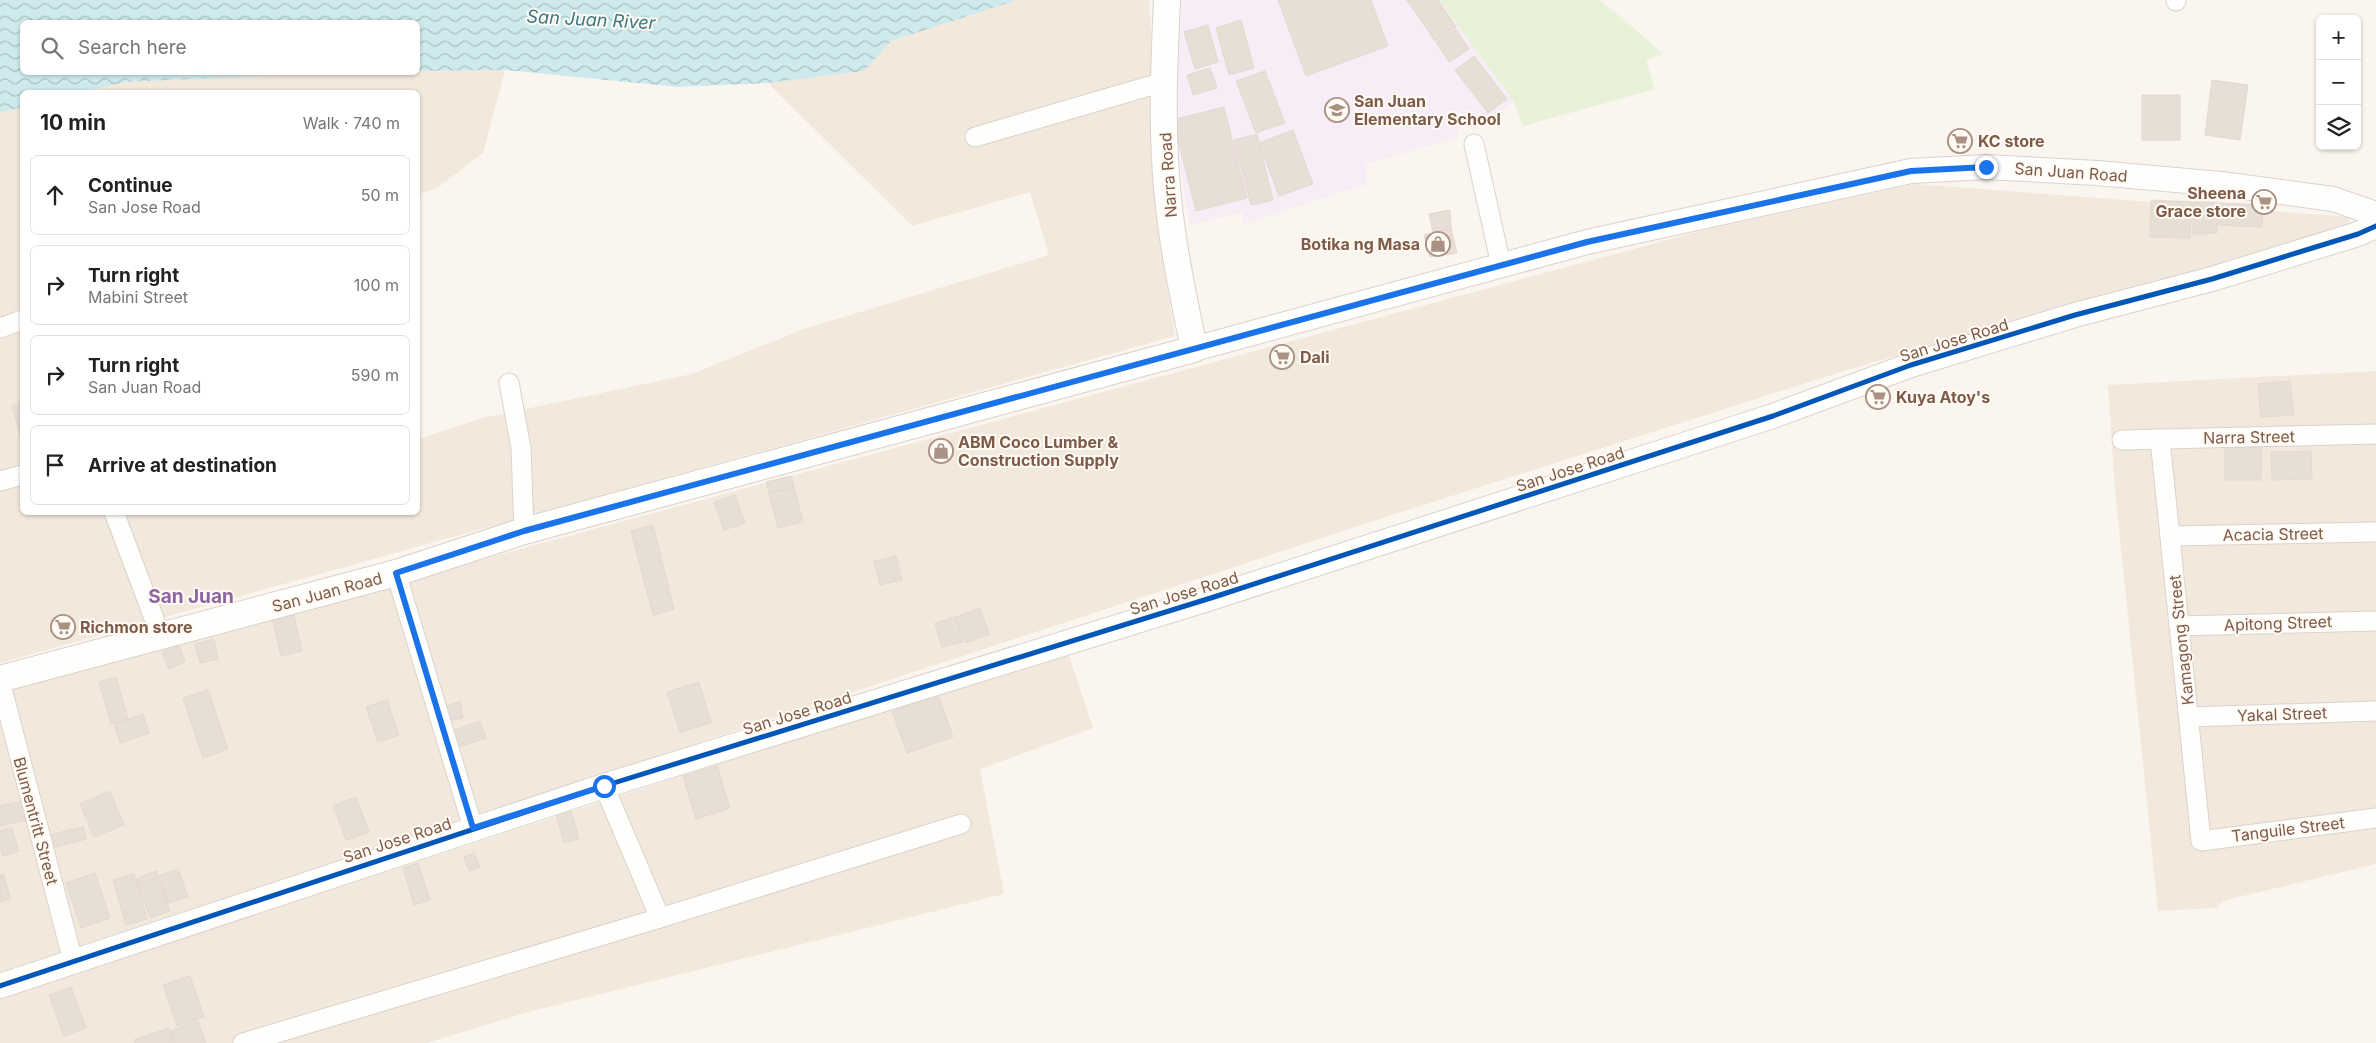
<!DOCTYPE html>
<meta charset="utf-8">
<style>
body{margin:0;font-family:Inter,sans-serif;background:#f2f2f2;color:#222}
.controls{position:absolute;right:15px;top:15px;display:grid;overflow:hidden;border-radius:8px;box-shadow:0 1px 4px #0004}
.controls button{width:45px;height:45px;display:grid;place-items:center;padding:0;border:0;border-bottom:1px solid #e0e0e0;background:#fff;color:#222;font:25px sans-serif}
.stop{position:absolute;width:15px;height:15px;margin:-11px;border:4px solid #1a73e8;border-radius:50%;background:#fff}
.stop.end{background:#1a73e8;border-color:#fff;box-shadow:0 1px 5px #0008}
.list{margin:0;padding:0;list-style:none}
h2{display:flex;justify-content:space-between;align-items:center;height:65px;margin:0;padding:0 20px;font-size:21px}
h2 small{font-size:16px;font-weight:400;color:#767676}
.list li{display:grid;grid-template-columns:32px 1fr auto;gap:15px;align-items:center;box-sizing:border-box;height:80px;margin:0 10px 10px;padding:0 10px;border:1px solid #e0e0e0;border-radius:8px}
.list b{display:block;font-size:19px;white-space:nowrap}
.list p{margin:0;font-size:16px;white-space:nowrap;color:#767676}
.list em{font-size:16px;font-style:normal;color:#767676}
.icon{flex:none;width:28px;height:28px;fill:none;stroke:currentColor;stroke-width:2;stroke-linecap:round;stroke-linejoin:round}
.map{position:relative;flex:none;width:2376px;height:1043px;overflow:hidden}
.search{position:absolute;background:#fff;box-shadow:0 1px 4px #0004;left:20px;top:20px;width:400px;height:55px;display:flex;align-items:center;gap:12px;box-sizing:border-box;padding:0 18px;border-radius:8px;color:#767676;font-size:19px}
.panel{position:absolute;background:#fff;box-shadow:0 1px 4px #0004;left:20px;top:90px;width:400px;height:425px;border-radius:8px}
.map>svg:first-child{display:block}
.residential{fill:#f3e8dc}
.education{fill:#f7edf6}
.grass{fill:#e7f2d8}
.water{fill:url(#water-waves)}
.building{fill:#e7ded5;stroke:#e4d8d0}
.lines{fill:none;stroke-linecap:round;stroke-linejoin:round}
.minor-casing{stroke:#dad2cd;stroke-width:21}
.tertiary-casing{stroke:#dad2cd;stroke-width:26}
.secondary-casing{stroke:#dad1ca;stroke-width:28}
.minor{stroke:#fefefd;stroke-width:19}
.tertiary{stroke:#fefefd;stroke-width:24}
.secondary{stroke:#fefefd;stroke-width:26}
.cycleway-casing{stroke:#fffaf3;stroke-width:8}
.cycleway{stroke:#0057b8;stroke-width:5}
.route{stroke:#1a73e8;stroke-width:6}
.labels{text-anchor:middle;stroke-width:4;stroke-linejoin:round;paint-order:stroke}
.poi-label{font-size:16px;font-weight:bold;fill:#7e5b49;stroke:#fffaf3;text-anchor:start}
.street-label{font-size:16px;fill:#7e5b49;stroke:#fffaf3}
.water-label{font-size:18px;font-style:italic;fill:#3a7984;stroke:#fffaf3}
.quarter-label{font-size:19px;font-weight:bold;fill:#8c65a1;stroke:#fffaf3}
</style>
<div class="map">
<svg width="2376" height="1043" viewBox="0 0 2376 1043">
<defs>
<pattern id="water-waves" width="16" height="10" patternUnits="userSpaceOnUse" patternTransform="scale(1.25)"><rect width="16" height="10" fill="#ceeaed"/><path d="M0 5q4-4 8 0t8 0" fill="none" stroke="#acc1c2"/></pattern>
</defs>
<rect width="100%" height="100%" fill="#faf5ef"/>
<!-- residential -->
<g class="residential">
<polygon points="1017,0 1149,0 1153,64 1155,209 1175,336 0,663 0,113 22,107 22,512 418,512 418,439 483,418 692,374 804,329 1049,255 1030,192 912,226 768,83 864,71 891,41"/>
<polygon points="505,70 483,153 436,189 418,194 418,92 83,92 126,82 328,73"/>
<polygon points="1915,184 2349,217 2347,228 1850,369 1395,514 0,972 0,689 1712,228"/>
<polygon points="2376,371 2376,864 2222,901 2217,908 2158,911 2115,489 2108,385"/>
<polygon points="1067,650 1093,728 980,769 1004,894 528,1012 427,1043 0,1043 0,998"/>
</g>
<!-- education -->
<polygon class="education" points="1182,0 1439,0 1514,102 1488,118 1458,117 1459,137 1366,164 1367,184 1244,224 1242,212 1190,225 1172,120"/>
<!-- grass -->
<polygon class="grass" points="1439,0 1599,0 1614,11 1663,54 1646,60 1655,89 1523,126 1514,102"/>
<!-- water -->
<polygon class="water" points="0,0 1017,0 891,41 864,71 768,83 678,87 505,70 418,71 418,22 22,22 22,72 328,73 126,82 83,92 22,92 22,107 0,113"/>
<!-- building -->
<g class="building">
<polygon points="1278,0 1371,0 1388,46 1306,76"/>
<polygon points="1407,0 1438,0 1456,27 1435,41"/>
<polygon points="1241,20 1254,68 1229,75 1216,28"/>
<polygon points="1208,25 1218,62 1195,69 1184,32"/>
<polygon points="1456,29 1469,49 1449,62 1436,42"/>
<polygon points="1474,56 1507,99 1488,113 1455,70"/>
<polygon points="1210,68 1217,88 1193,95 1187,75"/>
<polygon points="1265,71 1285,123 1256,133 1236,81"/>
<polygon points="2212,80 2248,85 2240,140 2205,135"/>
<rect x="2142" y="95" width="38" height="45"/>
<polygon points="1224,107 1247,198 1196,211 1173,120"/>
<polygon points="1293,130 1313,184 1279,196 1259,143"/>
<polygon points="1257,134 1273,200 1251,205 1234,140"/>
<polygon points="2151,200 2192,202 2190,238 2150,237"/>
<polygon points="2193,202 2217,202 2217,233 2193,234"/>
<polygon points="2219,203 2263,205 2262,227 2218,225"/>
<polygon points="1450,210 1451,228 1433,233 1429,214"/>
<polygon points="1451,228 1457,253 1430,257 1424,235"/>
<polygon points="2290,381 2294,415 2261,417 2258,384"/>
<polygon points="22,403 22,442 12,406"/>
<rect x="2225" y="447" width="36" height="33"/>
<polygon points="2311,451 2312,479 2272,480 2271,452"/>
<polygon points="791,476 794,487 769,493 766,482"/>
<polygon points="794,487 803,522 778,528 769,493"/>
<polygon points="735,495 745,523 724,530 714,502"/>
<polygon points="653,525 674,609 653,615 631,531"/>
<polygon points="896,556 902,580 880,585 874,561"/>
<polygon points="980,608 989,634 966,643 956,617"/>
<polygon points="293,612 302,651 281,656 272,617"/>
<polygon points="956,617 963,642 942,647 935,623"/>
<polygon points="214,639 218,659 200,663 195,644"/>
<polygon points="179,645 185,662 169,669 162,652"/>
<polygon points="116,677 128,719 111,724 99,682"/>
<polygon points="699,682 711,723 680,732 667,692"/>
<polygon points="208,690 228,749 203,758 183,698"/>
<polygon points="937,692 953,737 907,753 891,708"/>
<polygon points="387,700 399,735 378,742 366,707"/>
<polygon points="460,702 463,718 448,721 445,706"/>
<polygon points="143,714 149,733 120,743 114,724"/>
<polygon points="480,721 486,738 456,748 450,732"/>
<polygon points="717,766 730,808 696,819 683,776"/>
<polygon points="110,791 124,825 94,837 80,804"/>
<polygon points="356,797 369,832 346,840 333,806"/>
<polygon points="22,801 27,820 0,826 0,806"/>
<polygon points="571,810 579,839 564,843 556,814"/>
<polygon points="11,827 19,851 3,856 0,846 0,831"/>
<polygon points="83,827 86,839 52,848 49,835"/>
<polygon points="474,853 480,867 469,871 464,857"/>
<polygon points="418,863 430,900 414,905 403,868"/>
<polygon points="178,869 188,897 168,903 159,876"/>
<polygon points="156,871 170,911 150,918 136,879"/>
<polygon points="95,873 110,918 81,928 66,883"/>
<polygon points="3,874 11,899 0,902 0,875"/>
<polygon points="134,874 147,919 126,925 113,880"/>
<polygon points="190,976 204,1017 177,1026 163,985"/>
<polygon points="71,987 86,1028 64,1036 49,995"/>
<polygon points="198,1021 206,1043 175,1043 171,1031"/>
<polygon points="169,1028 174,1043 135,1043 134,1040"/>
</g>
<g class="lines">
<defs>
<g id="minor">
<polyline points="2176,1 2176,0"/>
<polyline points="975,137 1163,82"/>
<polyline points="1474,144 1501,265"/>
<polyline points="0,328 22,320"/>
<polyline points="509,383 521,448 524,531"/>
<polyline points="2160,439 2201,841 2376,818"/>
<polyline points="2122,440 2376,434"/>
<polyline points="0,481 22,475"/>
<polyline points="114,512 161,637"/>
<polyline points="2170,536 2376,532"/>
<polyline points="396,573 473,828"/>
<polyline points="2179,626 2376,621"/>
<polyline points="0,681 73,961"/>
<polyline points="2189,717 2376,711"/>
<polyline points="604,786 660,918"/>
<polyline points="243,1043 660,918 961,824"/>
</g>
<g id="tertiary">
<polyline points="1194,349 1587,242 1911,171 1986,167 2097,173 2221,184 2333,199 2376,214"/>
<polyline points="0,986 604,786 1214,597 1773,416 1911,365 2075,315 2212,279 2358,234 2376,226"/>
</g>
<path id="secondary" d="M0 679 396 573 524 531 1194 349C1184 299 1173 249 1168 198 1161 132 1164 66 1167 0"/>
</defs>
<!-- minor casing -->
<use href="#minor" class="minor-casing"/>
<!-- tertiary casing -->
<use href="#tertiary" class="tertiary-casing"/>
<!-- secondary casing -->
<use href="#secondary" class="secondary-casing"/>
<!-- minor -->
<use href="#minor" class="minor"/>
<!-- tertiary -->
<use href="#tertiary" class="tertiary"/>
<!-- secondary -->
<use href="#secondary" class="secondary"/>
<defs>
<polyline id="cycleway" points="0,986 604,786 1214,597 1773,416 1911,365 2075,315 2212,279 2358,234 2376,226"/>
</defs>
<!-- cycleway casing -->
<use href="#cycleway" class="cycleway-casing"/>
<!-- cycleway -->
<use href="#cycleway" class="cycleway"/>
</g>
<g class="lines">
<!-- route -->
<polyline class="route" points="604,786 473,828 396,573 524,531 1587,242 1911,171 1986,167"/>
</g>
<!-- icons -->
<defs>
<symbol id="school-ring" viewBox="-11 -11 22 22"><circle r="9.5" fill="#fffaf3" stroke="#a99183" stroke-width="1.5"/><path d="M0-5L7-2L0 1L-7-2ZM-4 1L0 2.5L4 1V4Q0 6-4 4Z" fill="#a99183"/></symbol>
<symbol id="supermarket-ring" viewBox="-11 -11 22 22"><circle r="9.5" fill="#fffaf3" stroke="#a99183" stroke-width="1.5"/><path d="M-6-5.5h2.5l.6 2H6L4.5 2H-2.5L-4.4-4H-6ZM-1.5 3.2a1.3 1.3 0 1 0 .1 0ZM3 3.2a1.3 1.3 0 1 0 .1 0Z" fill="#a99183"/></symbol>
<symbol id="shop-ring" viewBox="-11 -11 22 22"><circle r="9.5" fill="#fffaf3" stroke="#a99183" stroke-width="1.5"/><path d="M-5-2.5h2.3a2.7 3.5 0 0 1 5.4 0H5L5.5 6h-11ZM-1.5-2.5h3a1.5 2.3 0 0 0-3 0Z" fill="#a99183"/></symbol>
</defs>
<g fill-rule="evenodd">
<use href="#school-ring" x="1323" y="96" width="28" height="28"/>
<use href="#supermarket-ring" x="1946" y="127" width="28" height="28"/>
<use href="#supermarket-ring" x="2250" y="188" width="28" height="28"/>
<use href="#shop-ring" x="1424" y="230" width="28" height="28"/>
<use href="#supermarket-ring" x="1268" y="343" width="28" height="28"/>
<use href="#supermarket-ring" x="1864" y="383" width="28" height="28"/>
<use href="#shop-ring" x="927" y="437" width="28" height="28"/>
<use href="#supermarket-ring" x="49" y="613" width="28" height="28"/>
</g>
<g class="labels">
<!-- poi labels -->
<g class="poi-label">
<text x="1354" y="107">San Juan<tspan x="1354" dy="18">Elementary School</tspan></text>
<text x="1978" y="147">KC store</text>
<text x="2246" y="199" text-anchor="end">Sheena<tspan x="2246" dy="18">Grace store</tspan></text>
<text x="1420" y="250" text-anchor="end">Botika ng Masa</text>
<text x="1300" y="363">Dali</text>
<text x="1896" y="403">Kuya Atoy's</text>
<text x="958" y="448">ABM Coco Lumber &amp;<tspan x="958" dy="18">Construction Supply</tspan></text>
<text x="80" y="633">Richmon store</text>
</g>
<!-- street labels -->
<g class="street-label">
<text transform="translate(2071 172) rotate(4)" y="6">San Juan Road</text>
<text transform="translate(1168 175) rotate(-94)" y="6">Narra Road</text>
<text transform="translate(1954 340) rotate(-17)" y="6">San Jose Road</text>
<text transform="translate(2249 437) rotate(-1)" y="6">Narra Street</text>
<text transform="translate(1570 469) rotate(-18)" y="6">San Jose Road</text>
<text transform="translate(2273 534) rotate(-1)" y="6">Acacia Street</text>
<text transform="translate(327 592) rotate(-15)" y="6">San Juan Road</text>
<text transform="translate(1184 593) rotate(-17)" y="6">San Jose Road</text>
<text transform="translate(2278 623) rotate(-2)" y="6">Apitong Street</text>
<text transform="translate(2181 640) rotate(-96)" y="6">Kamagong Street</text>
<text transform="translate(797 713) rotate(-17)" y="6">San Jose Road</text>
<text transform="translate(2282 714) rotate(-2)" y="6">Yakal Street</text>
<text transform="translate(36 821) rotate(75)" y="6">Blumentritt Street</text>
<text transform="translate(2288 829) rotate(-7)" y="6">Tanguile Street</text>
<text transform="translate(397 840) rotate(-18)" y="6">San Jose Road</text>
</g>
<!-- water labels -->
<g class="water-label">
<text transform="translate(591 20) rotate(3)" y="6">San Juan River</text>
</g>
<!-- quarter labels -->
<g class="quarter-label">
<text x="191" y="603">San Juan</text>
</g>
</g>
</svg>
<div class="controls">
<button>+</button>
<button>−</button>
<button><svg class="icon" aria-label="layers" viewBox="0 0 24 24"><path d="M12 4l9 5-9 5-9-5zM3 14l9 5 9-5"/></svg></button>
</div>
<div class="stop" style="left:604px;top:786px"></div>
<div class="stop end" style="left:1986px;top:167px"></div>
<div class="search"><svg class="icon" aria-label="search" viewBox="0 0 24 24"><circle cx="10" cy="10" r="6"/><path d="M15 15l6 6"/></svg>Search here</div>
<section class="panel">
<h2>10 min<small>Walk · 740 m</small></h2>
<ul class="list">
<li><svg class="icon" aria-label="ahead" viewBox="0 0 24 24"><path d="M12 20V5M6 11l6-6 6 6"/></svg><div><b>Continue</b><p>San Jose Road</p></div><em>50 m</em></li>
<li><svg class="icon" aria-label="right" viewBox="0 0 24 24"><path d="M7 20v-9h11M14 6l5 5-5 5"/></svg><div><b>Turn right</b><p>Mabini Street</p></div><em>100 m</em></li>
<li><svg class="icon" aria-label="right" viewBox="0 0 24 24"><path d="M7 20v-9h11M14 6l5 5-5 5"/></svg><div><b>Turn right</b><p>San Juan Road</p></div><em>590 m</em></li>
<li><svg class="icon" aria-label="arrive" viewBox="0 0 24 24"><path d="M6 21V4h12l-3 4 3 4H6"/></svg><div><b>Arrive at destination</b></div></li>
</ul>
</section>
</div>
